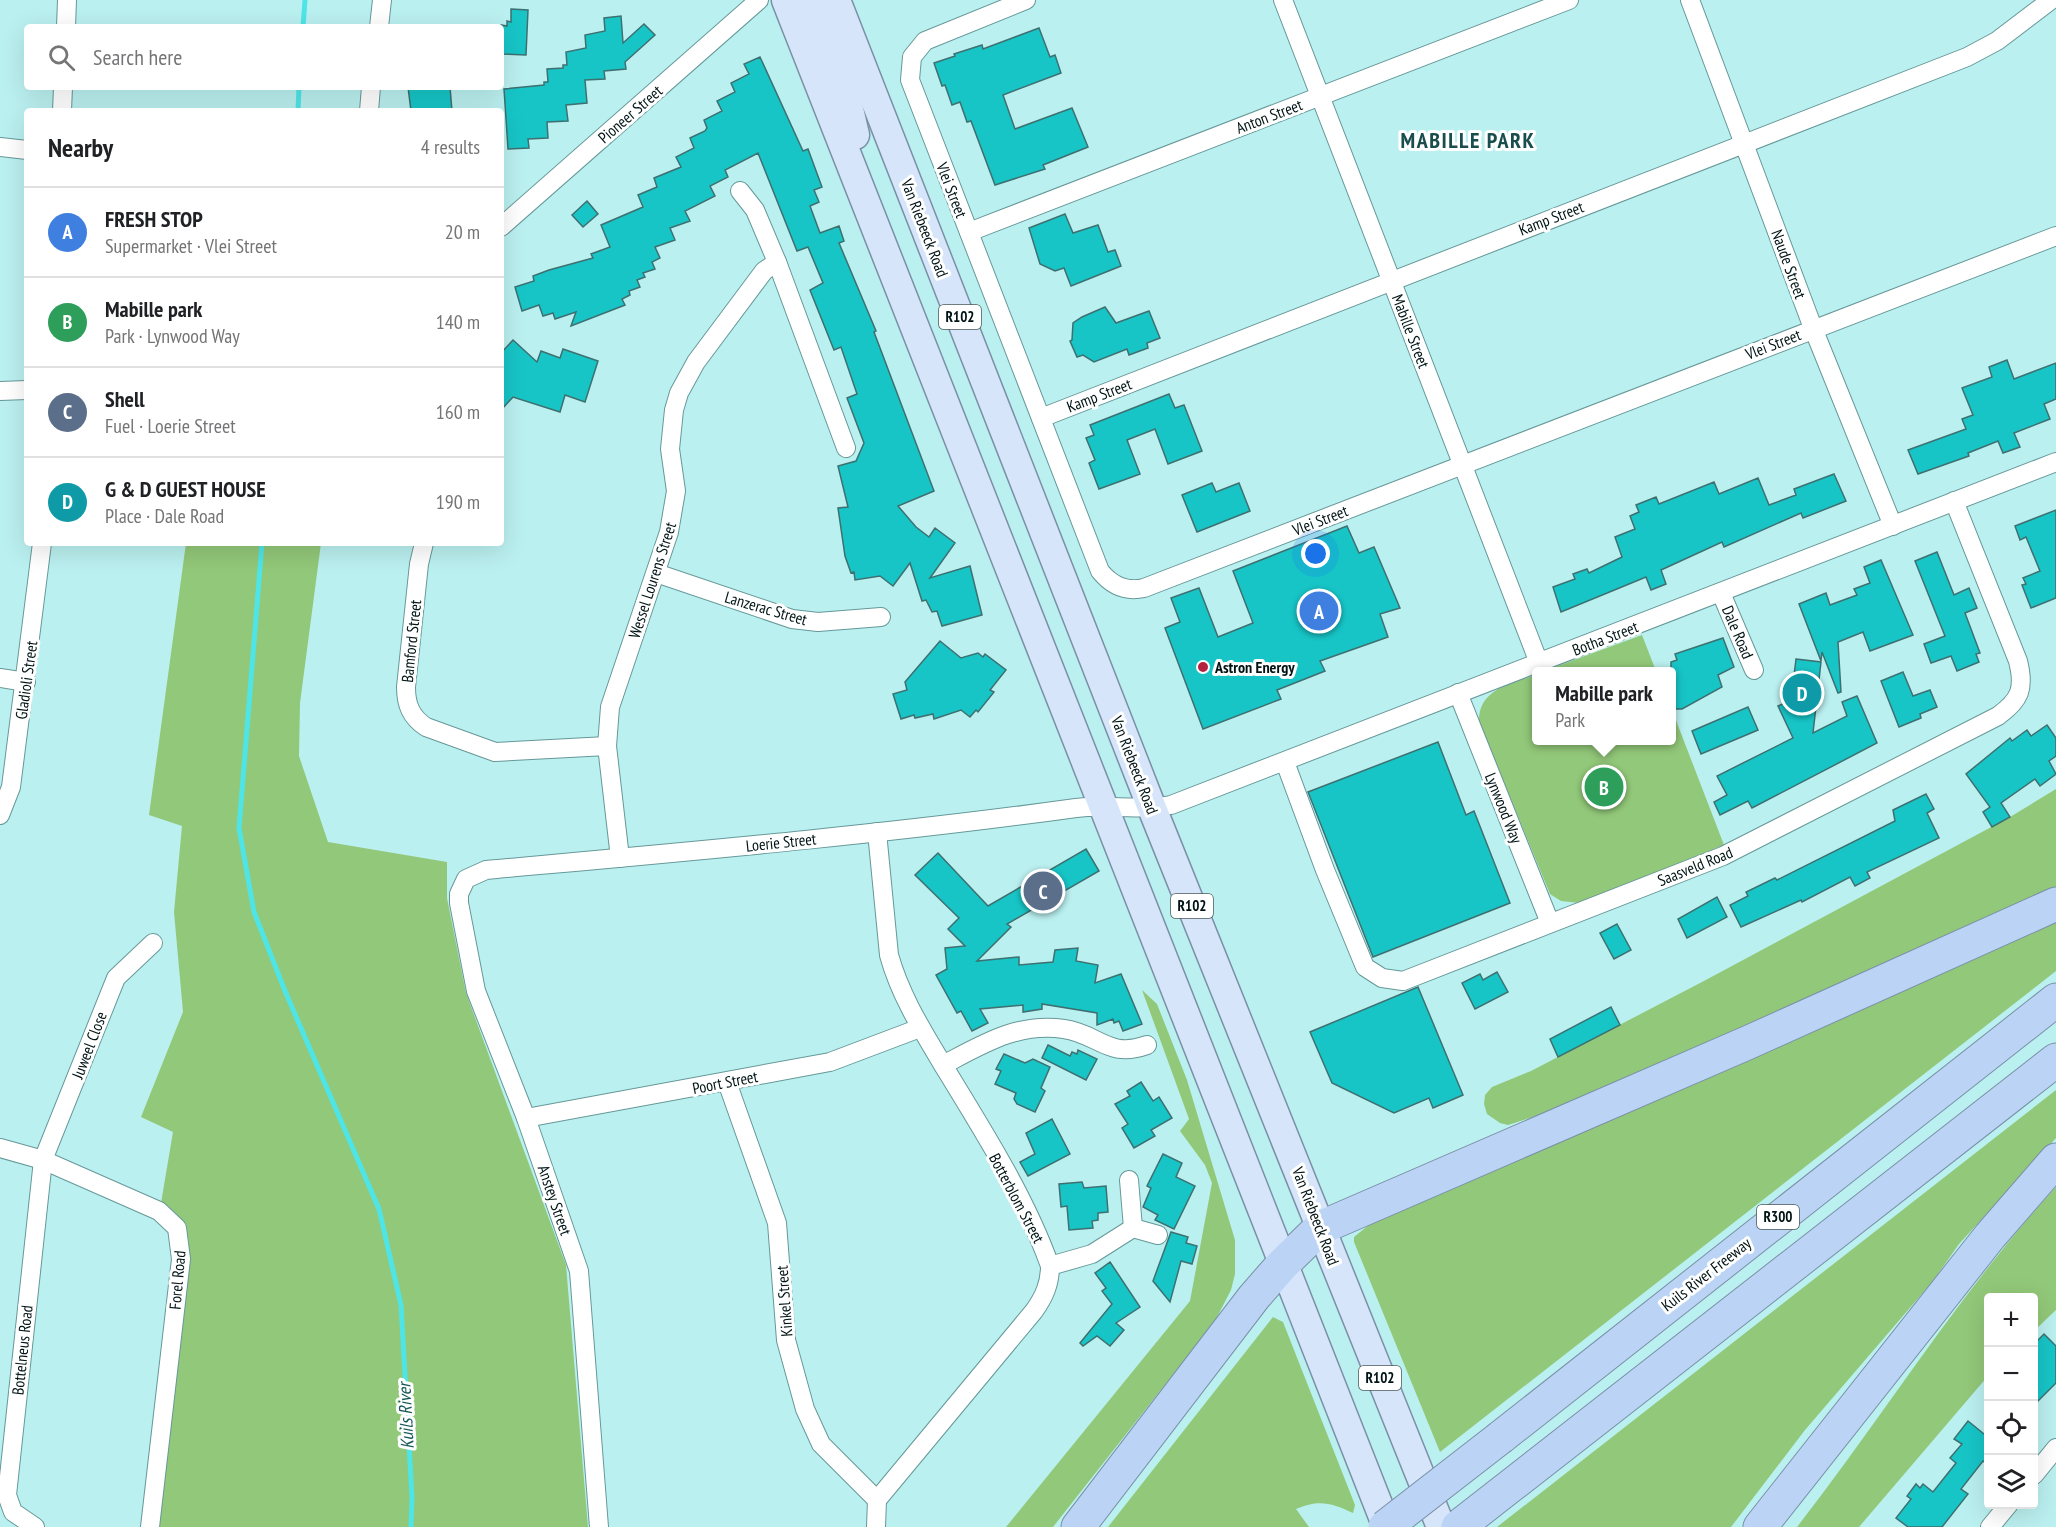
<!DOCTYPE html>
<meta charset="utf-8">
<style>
body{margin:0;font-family:"PT Sans Narrow",sans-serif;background:#f6f6f6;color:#202124}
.controls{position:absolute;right:18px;bottom:18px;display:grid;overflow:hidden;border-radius:6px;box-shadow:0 6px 24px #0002}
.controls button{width:54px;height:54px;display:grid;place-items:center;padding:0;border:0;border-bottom:2px solid #e0e0e0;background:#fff;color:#202124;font:30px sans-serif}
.you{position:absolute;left:1316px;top:554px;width:21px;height:21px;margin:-15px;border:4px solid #fff;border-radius:50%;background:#1a73e8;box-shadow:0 0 0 9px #1a73e833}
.badge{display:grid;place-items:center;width:39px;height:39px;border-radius:50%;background:#b4223f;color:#fff;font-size:20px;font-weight:700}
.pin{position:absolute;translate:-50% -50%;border:3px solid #fff;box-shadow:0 2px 6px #0006}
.popup{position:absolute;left:1532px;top:667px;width:144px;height:78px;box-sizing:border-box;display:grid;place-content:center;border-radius:6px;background:#fff;filter:drop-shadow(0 2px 4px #0005);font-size:20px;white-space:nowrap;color:#757577}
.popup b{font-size:22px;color:#202124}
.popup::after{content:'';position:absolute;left:50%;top:100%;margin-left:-12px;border:12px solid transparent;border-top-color:#fff}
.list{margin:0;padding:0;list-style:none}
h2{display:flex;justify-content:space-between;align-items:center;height:78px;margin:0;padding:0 24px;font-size:26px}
h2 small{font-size:20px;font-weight:400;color:#757577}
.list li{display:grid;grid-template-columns:39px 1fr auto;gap:18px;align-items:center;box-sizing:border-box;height:90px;padding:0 24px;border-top:2px solid #e0e0e0}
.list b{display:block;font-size:22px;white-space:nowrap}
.list p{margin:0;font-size:20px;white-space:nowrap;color:#757577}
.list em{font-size:20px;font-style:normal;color:#757577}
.icon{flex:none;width:33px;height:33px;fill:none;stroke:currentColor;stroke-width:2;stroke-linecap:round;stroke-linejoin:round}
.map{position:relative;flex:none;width:2056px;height:1527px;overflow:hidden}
.search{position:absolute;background:#fff;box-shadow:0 6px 24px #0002;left:24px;top:24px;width:480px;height:66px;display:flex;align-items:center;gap:15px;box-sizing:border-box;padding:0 21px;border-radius:6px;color:#757577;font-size:22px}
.panel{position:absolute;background:#fff;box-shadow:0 6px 24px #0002;left:24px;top:108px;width:480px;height:438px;border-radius:6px}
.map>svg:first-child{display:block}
.green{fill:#92c879}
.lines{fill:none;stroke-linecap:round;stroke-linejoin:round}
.stream{stroke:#4fe5e7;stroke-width:5}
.building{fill:#17c5c7;stroke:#3e7070;stroke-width:1.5}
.street-casing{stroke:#669898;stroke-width:20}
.primary-casing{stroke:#7a90a7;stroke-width:31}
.highway-casing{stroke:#7a90a7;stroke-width:35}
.street{stroke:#fff;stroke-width:18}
.primary{stroke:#d6e5fa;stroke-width:28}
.highway{stroke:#bbd4f6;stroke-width:33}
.highway-bridge-casing{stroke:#7a90a7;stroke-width:35;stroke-linecap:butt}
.highway-bridge{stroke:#bbd4f6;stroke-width:33}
.poi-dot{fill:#b4223f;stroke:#fff;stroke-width:2}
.labels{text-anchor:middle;stroke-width:6;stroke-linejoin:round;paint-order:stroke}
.shield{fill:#fff;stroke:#4d5a5a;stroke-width:1.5}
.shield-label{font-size:15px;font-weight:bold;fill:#011314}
.street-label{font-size:16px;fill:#011314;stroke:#fff}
.poi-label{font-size:16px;font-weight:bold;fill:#011314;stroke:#fff;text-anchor:start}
.water-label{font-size:18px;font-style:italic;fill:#185757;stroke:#fff}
.district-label{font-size:22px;font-weight:bold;letter-spacing:1.5px;fill:#1a4d4e;stroke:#fff}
</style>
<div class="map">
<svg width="2056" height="1527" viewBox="0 0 2056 1527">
<rect width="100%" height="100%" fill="#bbf0f0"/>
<!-- green -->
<g class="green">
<path d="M186 543H321L300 703 299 756 328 842 447 862V898L466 993 566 1265 588 1527H159L189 1244C187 1224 179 1212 161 1203L173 1132 141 1117 183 1012 174 912 182 826 149 815Z"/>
<polygon points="1642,635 1656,671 1544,671"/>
<path d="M1536 675V740H1672V710L1724 845 1579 903 1561 901 1550 894 1479 722C1478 689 1511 684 1536 675Z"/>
<polygon points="2056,789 2056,891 1542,1114 1508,1125 1500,1123 1487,1114 1484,1104 1485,1095 1492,1087 1531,1071 1702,982 2010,817"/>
<polygon points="2056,919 2056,971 1440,1452 1354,1242 1354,1237 1375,1220"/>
<polygon points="1142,990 1157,1004 1187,1080 1235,1240 1235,1274 1231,1290 1215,1321 1053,1527 1006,1527 1190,1301 1212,1183 1205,1165 1180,1131 1189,1119"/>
<polygon points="2056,1090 2056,1138 1959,1244 1933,1281 1805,1430 1731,1527 1497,1527"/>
<path d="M2056 1187V1310L2034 1331V1298H1988V1376L1859 1527H1797C1885 1414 1959 1293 2056 1187Z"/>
<path d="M1273 1317 1283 1322 1355 1505 1353 1513C1332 1503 1319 1499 1296 1509L1309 1527H1108Z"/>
</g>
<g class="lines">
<!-- stream -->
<g class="stream">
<polyline points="303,27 305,0"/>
<polyline points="298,111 299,87"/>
<polyline points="262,543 239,828 254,912 285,991 379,1209 401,1305 412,1497 411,1527"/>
</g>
</g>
<!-- building -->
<g class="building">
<polygon points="511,9 528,10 526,55 501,54 501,25 507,26 507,21 511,22"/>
<polygon points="621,16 623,43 644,24 655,35 625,62 626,69 604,71 605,79 585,80 587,103 566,105 568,121 547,122 548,138 528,139 529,148 508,149 504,89 544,85 544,82 548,82 547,69 563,68 563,65 567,65 566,52 586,48 585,35 605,31 604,18"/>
<polygon points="1039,28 1050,57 1055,55 1061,73 1003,95 1015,129 1072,108 1088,147 1043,165 1045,169 995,185 971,121 967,122 960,102 952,105 945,85 942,86 934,63 955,56 954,54 982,45 983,49"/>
<polygon points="760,57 803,151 808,149 822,187 814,190 819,202 810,206 820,233 839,226 844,241 839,243 876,331 874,332 934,491 898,506 916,527 929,537 935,528 955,543 930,578 970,566 982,615 942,626 937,611 932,612 926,600 922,601 910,563 893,586 880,576 855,580 854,572 851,573 845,556 838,508 848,507 838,466 856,461 864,443 847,398 857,394 841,347 834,350 810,290 823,283 808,247 797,251 758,153 725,170 728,177 710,186 715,196 685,211 690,221 670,228 675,240 655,247 660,258 652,262 655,269 643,273 645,277 637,280 640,287 629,291 630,295 622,299 625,305 571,326 576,312 555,319 553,313 543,316 539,305 522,311 515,287 534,281 533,276 549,270 593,258 591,254 610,247 601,225 643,207 638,195 657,187 654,178 681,167 676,157 694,148 690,138 705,131 707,128 704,120 722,111 717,101 735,92 731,83 749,74 744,64"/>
<polygon points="408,87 450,87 452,111 411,111"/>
<polygon points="587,201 598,214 583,227 572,215"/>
<polygon points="1065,214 1073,233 1098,225 1108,252 1115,250 1121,266 1071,286 1064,268 1055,271 1040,264 1029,228"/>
<polygon points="1105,307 1116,323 1149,311 1160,338 1147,343 1148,348 1129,355 1127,349 1094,362 1083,355 1077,357 1070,341 1072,340 1073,323 1082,317"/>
<polygon points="513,340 537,362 541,351 560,358 563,349 598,361 585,402 565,395 560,412 513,397 501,410 501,353"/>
<polygon points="2007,360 2014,379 2056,363 2056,399 2044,404 2050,419 2014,433 2020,447 2003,453 1998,441 1968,453 1969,456 1918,474 1908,450 1966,429 1962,419 1973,415 1962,388 1992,377 1989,367"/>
<polygon points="1169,394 1175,408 1184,405 1202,451 1168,464 1155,429 1127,440 1140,474 1099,489 1089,463 1095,460 1086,438 1094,435 1090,425"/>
<polygon points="1834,474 1846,501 1803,518 1801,513 1724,547 1722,542 1661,570 1666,584 1651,590 1646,577 1561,612 1553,587 1575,579 1573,574 1587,569 1589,573 1622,557 1615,537 1635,529 1630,516 1639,512 1636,505 1656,497 1659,504 1714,482 1719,494 1758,478 1769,505 1796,495 1794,489"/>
<polygon points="1212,483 1216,492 1239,483 1250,511 1197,532 1182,495"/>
<polygon points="2056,510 2056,598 2031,608 2022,585 2026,584 2023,578 2040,571 2026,537 2020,540 2015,526"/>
<polygon points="1347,526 1359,553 1374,547 1400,608 1380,614 1388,637 1320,661 1325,671 1277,690 1281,699 1203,729 1165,628 1180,622 1171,598 1199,588 1218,637 1253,623 1233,571"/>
<polygon points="1937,552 1954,595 1969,588 1977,608 1965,613 1980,653 1976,654 1979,662 1957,671 1951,656 1931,663 1924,644 1945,636 1915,561"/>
<polygon points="1881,560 1913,635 1870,651 1863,632 1838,642 1841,692 1838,693 1822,652 1821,661 1799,604 1826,593 1830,605 1857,595 1854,589 1870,583 1864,567"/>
<polygon points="1723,638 1734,667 1718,675 1722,687 1682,709 1676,709 1671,697 1671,662 1677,660 1675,654"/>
<polygon points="940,641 961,658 978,653 983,657 985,654 1006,670 990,690 994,692 978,712 976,710 970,717 961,710 934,719 933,714 915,718 914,715 901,719 893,694 907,690 905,682"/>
<polygon points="1796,659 1821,662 1813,733 1847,716 1842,702 1857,696 1877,743 1752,808 1748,801 1720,815 1714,802 1727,795 1717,776 1793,738 1778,706 1785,703 1788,683 1793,684"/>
<polygon points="1903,672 1913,696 1930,690 1937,707 1920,714 1921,718 1899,727 1881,681"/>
<polygon points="1748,707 1758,730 1701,754 1692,731"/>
<polygon points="2047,725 2056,738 2056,756 2049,761 2056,774 2040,786 2035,779 2001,803 2010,817 1992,827 1983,812 1990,807 1966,774 2010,738 2012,741 2027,730 2031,736"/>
<polygon points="1438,742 1466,815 1474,811 1510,903 1373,957 1308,792"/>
<polygon points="1926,794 1934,809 1927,813 1939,838 1867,872 1870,878 1855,886 1850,877 1802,902 1801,900 1741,927 1730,905 1748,896 1746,892 1775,878 1777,880 1895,821 1893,810"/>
<polygon points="1086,849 1099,871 1007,924 1011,927 977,961 1019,957 1019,965 1053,962 1055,950 1078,948 1076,961 1098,965 1095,983 1121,974 1142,1024 1123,1031 1119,1021 1114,1023 1113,1019 1097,1025 1097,1013 1042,1004 1042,1009 1023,1012 1023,1005 980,1009 988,1023 972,1031 961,1011 957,1013 936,975 947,969 945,948 965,946 948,929 959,918 915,875 938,853 988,906"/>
<polygon points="1717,897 1727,917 1687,938 1678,919"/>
<polygon points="1617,924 1631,950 1614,959 1600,933"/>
<polygon points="1497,972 1508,992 1475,1009 1462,983 1480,974 1483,980"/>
<polygon points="1418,987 1463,1095 1433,1108 1429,1098 1394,1113 1332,1083 1310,1032"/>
<polygon points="1611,1007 1620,1025 1558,1057 1550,1039"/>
<polygon points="1048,1045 1070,1056 1072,1052 1077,1054 1078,1050 1097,1059 1086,1080 1042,1058"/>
<polygon points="1004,1054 1025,1063 1033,1059 1050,1067 1041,1088 1045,1091 1035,1112 1017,1104 1014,1099 1016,1093 995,1084 1001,1071 996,1069"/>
<polygon points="1141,1082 1153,1101 1159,1097 1172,1118 1151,1130 1155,1136 1134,1148 1122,1128 1128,1124 1115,1104 1130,1096 1127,1091"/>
<polygon points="1052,1119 1070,1154 1028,1176 1020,1162 1035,1154 1026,1133"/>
<polygon points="1163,1154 1182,1163 1176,1177 1195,1186 1174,1229 1155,1220 1158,1215 1143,1207 1151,1188 1147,1186"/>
<polygon points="1082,1182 1084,1188 1106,1186 1108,1212 1098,1213 1098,1220 1092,1221 1093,1228 1069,1230 1067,1206 1061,1207 1059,1184"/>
<polygon points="1171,1232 1188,1237 1186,1243 1197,1246 1192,1264 1181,1261 1170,1302 1153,1281"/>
<polygon points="1110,1262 1140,1307 1116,1323 1124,1330 1110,1346 1097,1336 1083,1346 1080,1343 1112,1304 1102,1291 1106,1288 1095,1273"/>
<polygon points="2044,1334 2056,1346 2056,1383 2034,1405 2034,1344"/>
<polygon points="1968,1421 1989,1438 1989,1466 1983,1461 1961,1489 1968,1494 1942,1527 1908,1527 1896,1518 1911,1499 1907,1496 1916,1484 1920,1488 1923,1484 1933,1492 1956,1463 1950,1458 1962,1444 1954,1439"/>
</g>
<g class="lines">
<defs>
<g id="street">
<path d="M1026 0 925 41 912 57 910 80 1100 571C1112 586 1126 592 1144 588L2056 236"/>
<polyline points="1283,0 1539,663"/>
<polyline points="1690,0 1813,328 1893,526"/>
<polyline points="66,27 67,0"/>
<polyline points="379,27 382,0"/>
<polyline points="62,111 63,87"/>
<polyline points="369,111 371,87"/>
<polyline points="0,147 27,150"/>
<polyline points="740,191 755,210 777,262 846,448"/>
<polyline points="501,227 759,0"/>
<polyline points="969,232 1569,0"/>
<polyline points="0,391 27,390"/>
<polyline points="1041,418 1967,57 1997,41 2051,0"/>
<path d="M424 543 419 564 406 687C406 705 411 717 426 727L495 752 607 746"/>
<polyline points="656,573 792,619 818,622 881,617"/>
<polyline points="1721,593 1754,670"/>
<polyline points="0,678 26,682"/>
<polyline points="1458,693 1550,923"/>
<path d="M1285 762 1325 870 1365 967 1382 978 1403 981 1723 856 1998 716C2020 700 2025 689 2018 661L1954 501"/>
<polyline points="0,815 11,787 42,543"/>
<polyline points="620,858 607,746 610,707 669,532 676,491 670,449 674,410 679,393 696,362 764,271 777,262"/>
<path d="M943 1065C983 1044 1018 1022 1064 1029 1099 1034 1108 1059 1147 1045"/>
<polyline points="727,1082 777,1223 786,1340 805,1409 821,1444 877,1500"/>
<polyline points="526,1118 830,1062 920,1028"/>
<polyline points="0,1148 43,1160 159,1211 177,1228 181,1259 150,1527"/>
<polyline points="1133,1228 1158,1235"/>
<polyline points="1050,1266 1092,1254 1133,1228 1129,1180"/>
<polyline points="2034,1475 2056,1448"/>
<polyline points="35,1527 13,1512 7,1495 43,1160 116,978 153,943"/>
<path d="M599 1527 579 1271 526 1118 476 991 459 903V894L466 879 486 870C683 852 880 835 1076 808 1108 804 1139 811 1171 805L2056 462"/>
<path d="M876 1527 877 1500 1034 1311C1044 1297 1050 1284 1050 1266 1025 1196 982 1129 943 1065 922 1030 900 995 889 955L877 832"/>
<polyline points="1990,1527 2009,1504"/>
</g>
<g id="primary">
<path d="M786 0C990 508 1183 1019 1387 1527"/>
<polyline points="810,0 844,87 855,135"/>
<polyline points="836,0 1152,808 1441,1527"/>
</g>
<g id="highway">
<polyline points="1501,1437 2056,1000"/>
<polyline points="1078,1527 1254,1297 1282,1265 1320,1228 1747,1043 2056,904"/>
<polyline points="1458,1527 2056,1060"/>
<polyline points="1760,1527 1990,1236 2056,1160"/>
</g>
</defs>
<!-- street casing -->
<use href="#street" class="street-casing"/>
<!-- primary casing -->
<use href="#primary" class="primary-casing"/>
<!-- highway casing -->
<use href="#highway" class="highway-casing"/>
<!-- street -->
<use href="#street" class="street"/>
<!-- primary -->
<use href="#primary" class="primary"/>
<!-- highway -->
<use href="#highway" class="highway"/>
<defs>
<polyline id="highway-bridge" points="1385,1527 1501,1437"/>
</defs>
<!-- highway-bridge casing -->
<use href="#highway-bridge" class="highway-bridge-casing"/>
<!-- highway-bridge -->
<use href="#highway-bridge" class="highway-bridge"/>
</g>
<!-- markers -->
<circle class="poi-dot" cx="1203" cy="667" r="6"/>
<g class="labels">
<!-- shield labels -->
<g class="shield">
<rect x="939" y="305" width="42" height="24" rx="4.5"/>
<rect x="1171" y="894" width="42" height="24" rx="4.5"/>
<rect x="1757" y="1205" width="42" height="24" rx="4.5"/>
<rect x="1359" y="1366" width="42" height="24" rx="4.5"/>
</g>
<g class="shield-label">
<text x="960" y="322">R102</text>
<text x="1192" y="911">R102</text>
<text x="1778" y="1222">R300</text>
<text x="1380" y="1383">R102</text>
</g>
<!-- street labels -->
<g class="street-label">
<text transform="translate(630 114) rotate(-41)" y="6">Pioneer Street</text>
<text transform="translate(1269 116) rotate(-21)" y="6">Anton Street</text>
<text transform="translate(952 190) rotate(69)" y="6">Vlei Street</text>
<text transform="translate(1551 218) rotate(-21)" y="6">Kamp Street</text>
<text transform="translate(925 228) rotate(69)" y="6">Van Riebeeck Road</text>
<text transform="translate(1789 264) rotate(70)" y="6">Naude Street</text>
<text transform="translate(1411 331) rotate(69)" y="6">Mabille Street</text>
<text transform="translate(1773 344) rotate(-21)" y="6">Vlei Street</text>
<text transform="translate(1099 395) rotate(-21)" y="6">Kamp Street</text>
<text transform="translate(1320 520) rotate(-21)" y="6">Vlei Street</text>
<text transform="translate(652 580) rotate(-72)" y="6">Wessel Lourens Street</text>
<text transform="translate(766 608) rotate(16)" y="6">Lanzerac Street</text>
<text transform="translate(1738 632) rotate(67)" y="6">Dale Road</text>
<text transform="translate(1605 638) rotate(-21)" y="6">Botha Street</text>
<text transform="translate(411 641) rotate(-84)" y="6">Bamford Street</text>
<text transform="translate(26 680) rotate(-82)" y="6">Gladioli Street</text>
<text transform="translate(1135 765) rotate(69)" y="6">Van Riebeeck Road</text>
<text transform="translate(1504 808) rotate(68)" y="6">Lynwood Way</text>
<text transform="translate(781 842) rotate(-6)" y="6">Loerie Street</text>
<text transform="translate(1695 866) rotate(-22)" y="6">Saasveld Road</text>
<text transform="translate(89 1045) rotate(-69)" y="6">Juweel Close</text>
<text transform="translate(725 1082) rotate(-11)" y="6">Poort Street</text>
<text transform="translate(1017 1198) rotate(62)" y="6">Botterblom Street</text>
<text transform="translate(555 1200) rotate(71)" y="6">Anstey Street</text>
<text transform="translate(1316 1216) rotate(69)" y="6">Van Riebeeck Road</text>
<text transform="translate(1706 1274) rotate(-38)" y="6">Kuils River Freeway</text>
<text transform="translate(177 1280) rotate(-85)" y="6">Forel Road</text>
<text transform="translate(784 1301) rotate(-94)" y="6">Kinkel Street</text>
<text transform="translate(22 1350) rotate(-84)" y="6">Bottelneus Road</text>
</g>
<!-- poi labels -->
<g class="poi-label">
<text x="1215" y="673">Astron Energy</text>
</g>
<!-- water labels -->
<g class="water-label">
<text transform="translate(406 1416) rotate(-93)" y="6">Kuils River</text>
</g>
<!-- district labels -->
<g class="district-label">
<text x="1468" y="148">MABILLE PARK</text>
</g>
</g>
</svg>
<div class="controls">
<button>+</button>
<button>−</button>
<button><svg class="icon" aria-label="locate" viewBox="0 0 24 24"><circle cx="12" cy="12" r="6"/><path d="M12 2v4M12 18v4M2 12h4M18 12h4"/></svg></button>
<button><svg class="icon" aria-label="layers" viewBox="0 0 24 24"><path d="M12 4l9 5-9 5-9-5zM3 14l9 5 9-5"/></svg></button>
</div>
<div class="you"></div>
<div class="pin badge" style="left:1319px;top:611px;background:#3f7fe0">A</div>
<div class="pin badge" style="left:1604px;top:787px;background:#2e9e5b">B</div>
<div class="popup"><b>Mabille park</b>Park</div>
<div class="pin badge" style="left:1043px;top:891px;background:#5c6f8a">C</div>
<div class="pin badge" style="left:1802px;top:693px;background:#0f9aa8">D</div>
<div class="search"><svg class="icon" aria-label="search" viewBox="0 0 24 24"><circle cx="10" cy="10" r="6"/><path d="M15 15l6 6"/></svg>Search here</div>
<section class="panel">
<h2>Nearby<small>4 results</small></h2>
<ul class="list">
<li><span class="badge" style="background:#3f7fe0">A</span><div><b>FRESH STOP</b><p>Supermarket · Vlei Street</p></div><em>20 m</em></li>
<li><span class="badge" style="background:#2e9e5b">B</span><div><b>Mabille park</b><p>Park · Lynwood Way</p></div><em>140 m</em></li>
<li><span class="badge" style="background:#5c6f8a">C</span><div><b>Shell</b><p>Fuel · Loerie Street</p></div><em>160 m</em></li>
<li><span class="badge" style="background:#0f9aa8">D</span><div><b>G &amp; D GUEST HOUSE</b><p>Place · Dale Road</p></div><em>190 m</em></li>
</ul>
</section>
</div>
